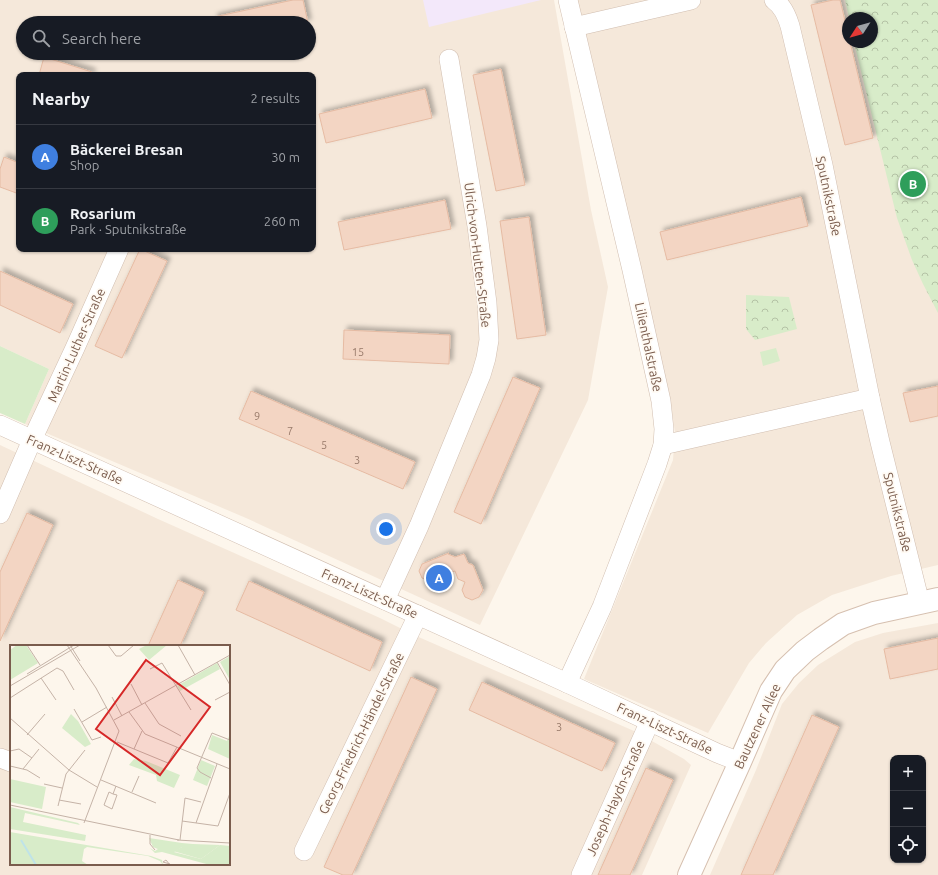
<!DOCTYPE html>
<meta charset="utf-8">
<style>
body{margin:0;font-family:Ubuntu,sans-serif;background:#20242c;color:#f1f3f6}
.controls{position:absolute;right:12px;bottom:12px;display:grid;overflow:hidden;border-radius:8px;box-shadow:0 1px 3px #0004}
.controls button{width:36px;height:36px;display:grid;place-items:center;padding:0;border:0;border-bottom:1px solid #363941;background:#171b24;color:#f1f3f6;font:20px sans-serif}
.compass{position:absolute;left:842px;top:12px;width:36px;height:36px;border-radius:50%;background:#171b24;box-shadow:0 1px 3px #0004;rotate:234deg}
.you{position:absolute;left:386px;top:529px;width:14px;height:14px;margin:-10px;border:3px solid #fff;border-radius:50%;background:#1a73e8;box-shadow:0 0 0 6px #1a73e833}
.badge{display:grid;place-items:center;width:26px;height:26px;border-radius:50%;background:#d93025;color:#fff;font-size:13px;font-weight:700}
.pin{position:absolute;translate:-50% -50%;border:2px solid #fff;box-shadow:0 1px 4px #0006}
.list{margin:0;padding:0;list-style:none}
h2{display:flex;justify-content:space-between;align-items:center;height:52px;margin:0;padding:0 16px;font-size:17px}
h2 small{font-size:13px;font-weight:400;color:#9ea1a6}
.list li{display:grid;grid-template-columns:26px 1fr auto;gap:12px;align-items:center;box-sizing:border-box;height:64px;padding:0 16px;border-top:1px solid #363941}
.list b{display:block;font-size:15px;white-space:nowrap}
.list p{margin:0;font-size:13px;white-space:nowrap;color:#9ea1a6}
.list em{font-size:13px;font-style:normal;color:#9ea1a6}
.icon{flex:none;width:22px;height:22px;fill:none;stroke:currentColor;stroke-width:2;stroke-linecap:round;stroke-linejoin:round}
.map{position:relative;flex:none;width:938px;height:875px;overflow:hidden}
.search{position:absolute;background:#171b24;box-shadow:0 1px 3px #0004;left:16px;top:16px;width:300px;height:44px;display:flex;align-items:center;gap:10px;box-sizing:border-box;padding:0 14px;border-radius:22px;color:#9ea1a6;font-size:15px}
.panel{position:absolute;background:#171b24;box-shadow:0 1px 3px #0004;left:16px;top:72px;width:300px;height:180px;border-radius:8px}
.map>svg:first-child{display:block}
.residential{fill:#f5e8da;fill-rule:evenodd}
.education{fill:#f3e8fa}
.green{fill:#d8ecc9}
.park{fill:url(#park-crowns)}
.building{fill:#f3d5c3;stroke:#e6bba3;filter:url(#shadow)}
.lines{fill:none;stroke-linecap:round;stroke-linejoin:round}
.street-casing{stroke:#d1beb0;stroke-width:20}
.secondary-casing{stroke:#d6c0b0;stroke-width:24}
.street{stroke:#fff;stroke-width:19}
.secondary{stroke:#fff;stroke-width:22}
.labels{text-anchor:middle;stroke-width:3.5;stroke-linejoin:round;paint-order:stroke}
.number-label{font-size:11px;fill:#987a6a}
.street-label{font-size:13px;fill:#7a5c4d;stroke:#fffaf3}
.inset-river{fill:none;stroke:#bfe3e8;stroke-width:2}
.inset-road{fill:none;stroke:#c5b3a7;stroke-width:1}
.view{fill:#d62828;fill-opacity:0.15;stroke:#d62828;stroke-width:2}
.inset-edge{fill:none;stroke:#7a5c4d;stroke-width:2}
</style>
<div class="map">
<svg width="938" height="875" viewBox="0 0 938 875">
<defs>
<pattern id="park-crowns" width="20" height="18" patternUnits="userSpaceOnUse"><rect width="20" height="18" fill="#d8ecc9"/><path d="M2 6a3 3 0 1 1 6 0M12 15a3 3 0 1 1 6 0" fill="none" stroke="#b4c2a5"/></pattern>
<filter id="shadow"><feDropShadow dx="3.5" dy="-3.5" stdDeviation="2" flood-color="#0004"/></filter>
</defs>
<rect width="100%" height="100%" fill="#fdf6ec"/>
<!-- residential -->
<g class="residential">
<path d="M0 0H554L591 210 608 287 588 400 480 625 246 518 25 424 49 369 0 346ZM23 23H309V53H23ZM19 75H313V249H19Z"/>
<path d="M568 0H938V565L891 576 832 595 797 615 766 643 749 663 708 733 584 679 673 460 675 433 670 397 662 362 632 270ZM848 18H872V42H848Z"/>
<path d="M0 445 158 519 380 618 414 635 634 731 684 759 691 765 642 875H0ZM11 646H229V864H11Z"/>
<path d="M938 623V875H710L756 770 782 704 799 683 818 665 855 642 883 633ZM893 758H923V860H893Z"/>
</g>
<!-- education -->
<polygon class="education" points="423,0 541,0 429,27"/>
<!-- green -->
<g class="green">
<polygon points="0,346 49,369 25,424 0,413"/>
<polygon points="776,348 780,361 763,366 760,352"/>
</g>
<!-- park -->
<g class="park">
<polygon points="845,0 938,0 938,313 923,284 912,260 897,218 854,43 854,42 872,42 872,18 849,18"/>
<polygon points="746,295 789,297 797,329 755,340 746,329"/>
</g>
<!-- building -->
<g class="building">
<polygon points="293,0 303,0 308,23 215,23 214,17"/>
<polygon points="833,0 840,0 848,33 848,42 850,42 873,138 845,145 811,5"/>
<polygon points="44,57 92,72 92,75 39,75"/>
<polygon points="501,69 525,185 496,191 473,75"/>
<polygon points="425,89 432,118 326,143 319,114"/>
<polygon points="4,157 19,163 19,194 0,187 0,169"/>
<polygon points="801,197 808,226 667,260 660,232"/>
<polygon points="445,200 451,229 344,250 338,222"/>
<polygon points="529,217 546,335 517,339 500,221"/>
<polygon points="140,249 167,261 122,358 95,346"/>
<polygon points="0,271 73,304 60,333 0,305"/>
<polygon points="344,330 450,335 449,364 343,359"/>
<polygon points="513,377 540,388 481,524 454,512"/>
<polygon points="938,386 938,416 910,422 903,393"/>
<polygon points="251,391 415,462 403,489 239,419"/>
<polygon points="27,513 53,525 0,641 0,572"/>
<polygon points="449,553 448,554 455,557 464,554 468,563 473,565 483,590 479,597 472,600 465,597 462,590 465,582 458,579 455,571 447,574 440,571 436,578 429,581 422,578 419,571 422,564"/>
<polygon points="178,580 204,592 180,646 148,646"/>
<polygon points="249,581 382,642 370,671 236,610"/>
<polygon points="938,638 938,669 890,679 884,649"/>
<polygon points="411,677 437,689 352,875 343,875 324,867"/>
<polygon points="482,682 615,743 602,771 469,710"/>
<polygon points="812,715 839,727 773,875 741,875"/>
<polygon points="646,768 673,780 630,875 598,875"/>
</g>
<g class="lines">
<defs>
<g id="street">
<path d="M774 0C783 6 787 16 790 26L823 165 870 398"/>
<polyline points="574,27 691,0"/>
<polyline points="0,425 567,683 717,753 740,762"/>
<polyline points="663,445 870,398 880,442 920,603"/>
<polyline points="0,514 32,440 75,348 119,249"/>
<polyline points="385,600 419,526 481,375 486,358 489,340 487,303 477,226 449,59"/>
<polyline points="567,683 602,607 657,464 663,445 664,429 661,401 632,270 568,0"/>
<polyline points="0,758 11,762"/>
<polyline points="304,851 418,615"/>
<polyline points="581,875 650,721"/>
</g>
<polyline id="secondary" points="689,875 740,762 771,691 785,670 805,651 821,639 843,624 874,613 938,599"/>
</defs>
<!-- street casing -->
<use href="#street" class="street-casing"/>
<!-- secondary casing -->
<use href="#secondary" class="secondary-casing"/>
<!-- street -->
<use href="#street" class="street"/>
<!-- secondary -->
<use href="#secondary" class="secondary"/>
</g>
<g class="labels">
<!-- number labels -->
<g class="number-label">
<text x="358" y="356">15</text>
<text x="257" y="420">9</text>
<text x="290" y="435">7</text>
<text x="324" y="449">5</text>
<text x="357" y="464">3</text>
<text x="559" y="731">3</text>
</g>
<!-- street labels -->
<g class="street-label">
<text transform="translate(829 196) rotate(78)" y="5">Sputnikstraße</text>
<text transform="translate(478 255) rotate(83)" y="5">Ulrich-von-Hutten-Straße</text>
<text transform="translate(76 345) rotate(-66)" y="5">Martin-Luther-Straße</text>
<text transform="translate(649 347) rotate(78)" y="5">Lilienthalstraße</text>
<text transform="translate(75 459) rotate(24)" y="5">Franz-Liszt-Straße</text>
<text transform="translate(898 512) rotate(76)" y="5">Sputnikstraße</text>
<text transform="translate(370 593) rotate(24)" y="5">Franz-Liszt-Straße</text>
<text transform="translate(757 726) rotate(-65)" y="5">Bautzener Allee</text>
<text transform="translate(665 728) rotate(25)" y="5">Franz-Liszt-Straße</text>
<text transform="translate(361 733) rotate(-64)" y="5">Georg-Friedrich-Händel-Straße</text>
<text transform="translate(615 798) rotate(-66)" y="5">Joseph-Haydn-Straße</text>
</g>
</g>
<!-- overview -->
<g transform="translate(10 645)">
<rect width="220" height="220" fill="#fdf6ec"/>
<path d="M207 18 210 24 170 46 167 41ZM220 89V114L198 104 202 90 217 96ZM191 115 205 121 197 141 183 135ZM0 162 68 178 70 180 15 168 13 177 76 190 75 196 0 184ZM0 187 141 211 152 215 153 220 150 216 138 211 77 202 74 204 72 216 78 220H0ZM139 193 172 198V202L164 207 191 214 210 200 220 201V220H200L152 207 145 208 140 203 145 206 148 204 143 202Z" fill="#d8ecc9"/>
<path d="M220 11V35L210 17ZM172 198 183 199 210 200 191 214 163 206 172 202Z" fill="#d8ecc9"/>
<path d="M7 0H16L28 18 0 35V5ZM137 0H157L139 15 129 4ZM61 69 68 76 81 99 75 102 52 83ZM124 114 136 116 170 130 164 143 147 136 146 130 119 120ZM0 134 36 142 32 164 0 157Z" fill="#d8ecc9"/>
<path class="inset-river" d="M11 195 26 220"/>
<path class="inset-road" d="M17 0 30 20M57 0 86 43 109 86 74 178M60 0 70 16M98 0 106 11H111L124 0M168 0 185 30M207 17 220 40M140 24 152 18 181 65M17 29 64 0M31 33 46 55M121 39 132 60M0 41 70 0M102 52 112 71M0 53 47 23 53 26 64 45M205 55 220 47M135 58 149 79 171 91M64 64 82 95 91 92M119 67 135 89 220 124M0 73 59 125 87 142M104 75 220 10M72 77 97 62M17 90 35 69M107 97 124 104 132 86M124 104 158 118 167 102M0 106 9 104 22 113M0 121 17 125 30 133M13 124 29 104M201 133 190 127 187 123 202 88 220 95M91 135 146 158M34 139 52 143M122 147 129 131M103 149 107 150 102 164 94 160 99 147 103 149 106 141M49 155 71 159M0 160 169 195M48 161 56 129 75 105M172 176 208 181 220 148M186 178 207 119M140 190V199L145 205M167 195 220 198M170 195 175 153 191 157M160 219 153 217 156 215 160 220"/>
<path class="view" d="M136 15 200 62 150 130 86 84Z"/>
<rect width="220" height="220" class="inset-edge"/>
</g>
</svg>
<div class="controls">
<button>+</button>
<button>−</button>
<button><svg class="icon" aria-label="locate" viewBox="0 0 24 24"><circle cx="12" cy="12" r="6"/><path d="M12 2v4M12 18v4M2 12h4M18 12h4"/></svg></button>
</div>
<svg class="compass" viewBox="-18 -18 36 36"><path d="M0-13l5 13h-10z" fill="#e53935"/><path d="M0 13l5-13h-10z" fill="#9ea1a6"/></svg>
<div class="you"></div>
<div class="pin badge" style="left:439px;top:578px;background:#3f7fe0">A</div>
<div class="pin badge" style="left:913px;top:184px;background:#2e9e5b">B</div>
<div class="search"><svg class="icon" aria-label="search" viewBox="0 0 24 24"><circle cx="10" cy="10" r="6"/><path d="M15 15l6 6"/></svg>Search here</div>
<section class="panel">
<h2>Nearby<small>2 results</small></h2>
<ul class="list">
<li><span class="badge" style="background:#3f7fe0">A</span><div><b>Bäckerei Bresan</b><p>Shop</p></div><em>30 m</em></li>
<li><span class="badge" style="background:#2e9e5b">B</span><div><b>Rosarium</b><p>Park · Sputnikstraße</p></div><em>260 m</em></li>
</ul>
</section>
</div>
